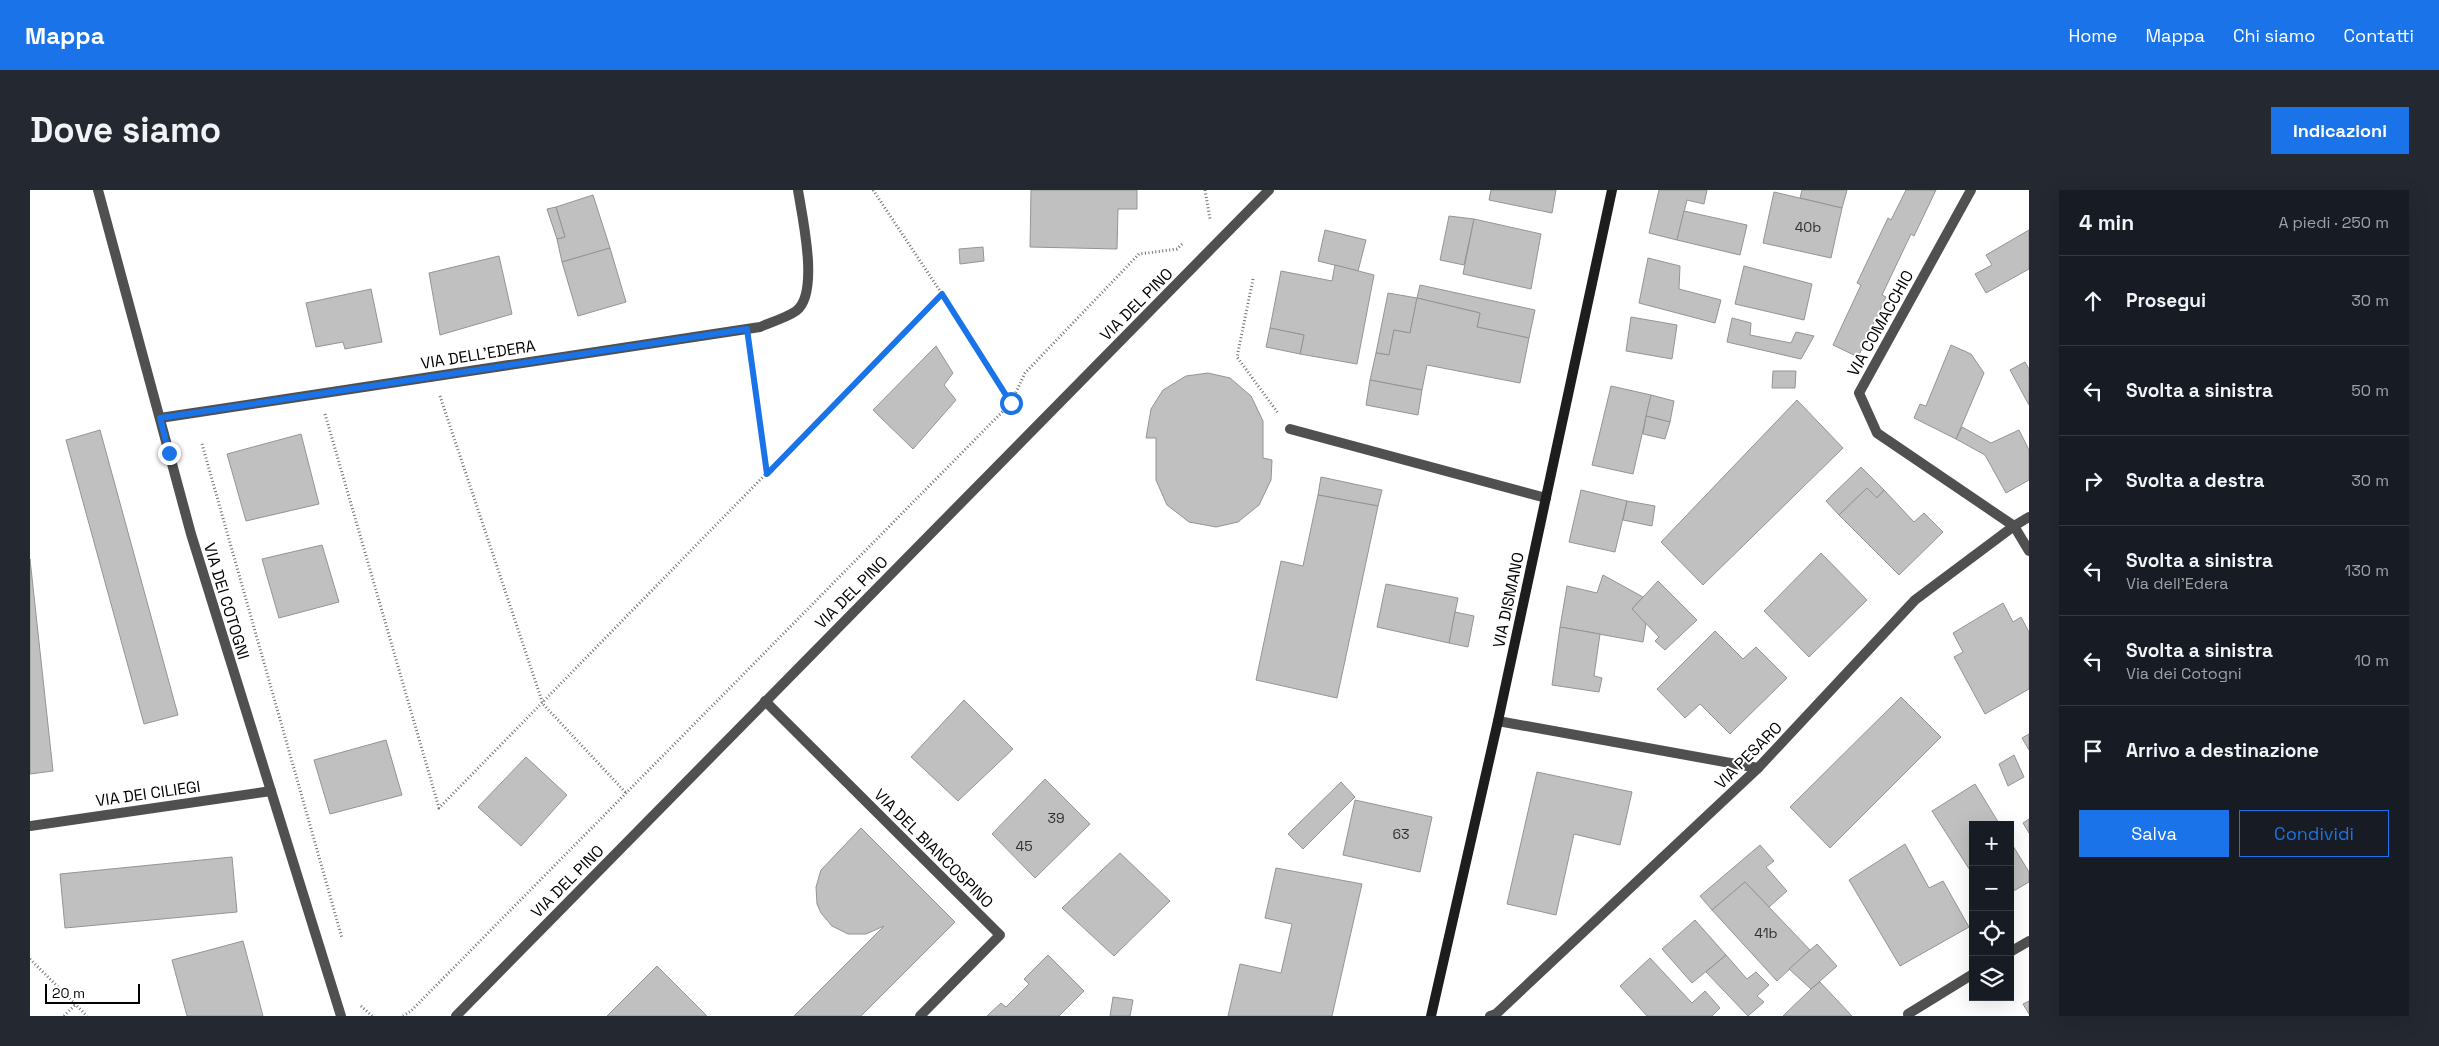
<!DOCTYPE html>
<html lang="it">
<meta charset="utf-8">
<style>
body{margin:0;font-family:"Space Grotesk",sans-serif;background:#242831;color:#f1f3f6}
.controls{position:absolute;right:15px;bottom:15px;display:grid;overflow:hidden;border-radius:0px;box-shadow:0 5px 20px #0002}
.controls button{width:45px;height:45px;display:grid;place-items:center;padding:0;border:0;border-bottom:1px solid #363941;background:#171b24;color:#f1f3f6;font:25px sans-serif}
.scale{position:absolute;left:15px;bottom:12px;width:95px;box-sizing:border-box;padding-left:5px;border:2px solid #000;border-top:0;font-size:14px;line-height:18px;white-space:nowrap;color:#000;-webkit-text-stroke:4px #fff;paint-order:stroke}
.stop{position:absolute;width:15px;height:15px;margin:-11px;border:4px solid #1a73e8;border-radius:50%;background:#fff}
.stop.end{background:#1a73e8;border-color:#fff;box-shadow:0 1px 5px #0008}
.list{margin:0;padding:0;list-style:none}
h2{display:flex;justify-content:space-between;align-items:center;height:65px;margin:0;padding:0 20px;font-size:21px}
h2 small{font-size:16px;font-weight:400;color:#9ea1a6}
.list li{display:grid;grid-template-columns:32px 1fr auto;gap:15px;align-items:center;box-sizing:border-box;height:90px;padding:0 20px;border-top:1px solid #363941}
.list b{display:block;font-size:19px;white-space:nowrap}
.list p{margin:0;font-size:16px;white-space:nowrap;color:#9ea1a6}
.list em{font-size:16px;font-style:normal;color:#9ea1a6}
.actions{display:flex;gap:10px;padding:15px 20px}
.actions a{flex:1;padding:11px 0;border:1px solid #1a73e8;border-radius:0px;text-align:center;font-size:18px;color:#1a73e8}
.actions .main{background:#1a73e8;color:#fff}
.icon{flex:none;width:28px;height:28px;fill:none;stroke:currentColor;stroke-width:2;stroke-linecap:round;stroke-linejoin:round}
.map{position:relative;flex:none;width:1999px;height:826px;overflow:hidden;border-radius:0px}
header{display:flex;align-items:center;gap:30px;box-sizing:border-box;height:70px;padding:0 25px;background:#1a73e8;color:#fff}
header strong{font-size:24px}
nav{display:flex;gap:28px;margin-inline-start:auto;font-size:18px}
.intro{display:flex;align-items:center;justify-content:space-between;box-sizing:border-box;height:120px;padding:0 30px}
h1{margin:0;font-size:35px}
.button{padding:12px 22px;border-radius:0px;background:#1a73e8;color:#fff;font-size:18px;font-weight:700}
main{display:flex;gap:30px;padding:0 30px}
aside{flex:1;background:#171b24;border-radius:0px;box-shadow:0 5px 20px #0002}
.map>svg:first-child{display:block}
.building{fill:#c0c0c0;stroke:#949494}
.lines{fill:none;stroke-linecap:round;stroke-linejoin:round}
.path{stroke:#727272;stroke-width:3;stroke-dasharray:1 2.5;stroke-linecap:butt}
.service{stroke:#505050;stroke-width:10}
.minor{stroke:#505050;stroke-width:10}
.secondary{stroke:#1d1d1d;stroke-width:10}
.route{stroke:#1a73e8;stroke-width:6}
.labels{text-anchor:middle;stroke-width:4;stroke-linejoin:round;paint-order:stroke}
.number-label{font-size:14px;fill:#303030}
.street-label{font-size:16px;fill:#000;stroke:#fff}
</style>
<header>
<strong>Mappa</strong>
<nav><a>Home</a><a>Mappa</a><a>Chi siamo</a><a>Contatti</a></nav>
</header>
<div class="intro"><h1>Dove siamo</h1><a class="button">Indicazioni</a></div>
<main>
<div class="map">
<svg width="1999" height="826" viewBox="0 0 1999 826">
<rect width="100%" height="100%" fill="#fff"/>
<!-- building -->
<g class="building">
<polygon points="1001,0 1107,0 1107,19 1088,19 1087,59 1000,57"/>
<polygon points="1461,0 1526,0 1522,23 1459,10"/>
<polygon points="1629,0 1677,0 1674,14 1657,10 1647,50 1619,43"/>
<polygon points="1772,0 1817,0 1812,18 1770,8"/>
<polygon points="1876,0 1906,0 1884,46 1881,44 1852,105 1856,107 1828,167 1803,155 1831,95 1827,93 1858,28 1861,30"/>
<polygon points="1744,2 1812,18 1801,68 1733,53"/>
<polygon points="563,5 580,58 532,72 527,49 535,47 526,17"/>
<polygon points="526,17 535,47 527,49 517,19"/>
<polygon points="1654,21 1717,35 1710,65 1647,50"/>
<polygon points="1419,26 1444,29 1434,75 1410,70"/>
<polygon points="1444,29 1511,44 1501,99 1433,84"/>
<polygon points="1295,40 1336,50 1328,81 1288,71"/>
<polygon points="1999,40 1999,79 1956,103 1945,84 1962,75 1956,65"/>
<polygon points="953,57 954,71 930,74 929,59"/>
<polygon points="580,58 596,112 548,126 532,72"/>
<polygon points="469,66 482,124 410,145 399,83"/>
<polygon points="1618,68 1650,76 1649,99 1691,110 1685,133 1609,113"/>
<polygon points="1305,75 1344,85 1327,174 1270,164 1274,145 1240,138 1251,81 1302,91"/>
<polygon points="1714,76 1782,94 1774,130 1705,114"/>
<polygon points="1390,95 1505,120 1499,148 1447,137 1450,123 1387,108"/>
<polygon points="341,99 352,152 315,159 313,152 286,157 276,113"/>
<polygon points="1358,103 1387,108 1380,143 1364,140 1359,165 1346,163"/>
<polygon points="1387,108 1450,123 1447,137 1499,148 1490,193 1397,175 1392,200 1340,190 1346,163 1359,165 1364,140 1380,143"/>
<polygon points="1601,127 1647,135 1642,169 1596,161"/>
<polygon points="1702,128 1721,133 1720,145 1761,153 1766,142 1784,146 1771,169 1697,152"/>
<polygon points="1240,138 1274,145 1270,164 1236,157"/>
<polygon points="1921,155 1941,164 1954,183 1926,249 1884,228 1890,214 1896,216"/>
<polygon points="906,156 923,183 914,195 926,210 883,259 843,220"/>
<polygon points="1995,172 1999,179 1999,215 1980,180"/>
<polygon points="1743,181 1766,181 1765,198 1742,198"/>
<polygon points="1178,183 1200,188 1221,206 1233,231 1233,268 1242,270 1241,290 1229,315 1208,332 1186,337 1159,332 1137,315 1126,290 1126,248 1116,248 1121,219 1133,200 1156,186"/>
<polygon points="1340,190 1392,200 1388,225 1336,215"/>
<polygon points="1581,196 1621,205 1603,284 1562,275"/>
<polygon points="1621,205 1644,211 1640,232 1616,226"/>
<polygon points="1767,210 1813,258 1673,395 1631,352"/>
<polygon points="1616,226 1640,232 1635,249 1613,244"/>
<polygon points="1932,237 1961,253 1989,240 1999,260 1999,290 1976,303 1955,265 1926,249"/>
<polygon points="70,240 148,525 114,534 36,250"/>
<polygon points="271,244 289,314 216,331 197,264"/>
<polygon points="1831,277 1854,300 1847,308 1837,298 1809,325 1796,311"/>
<polygon points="1291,287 1352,300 1348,316 1288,305"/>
<polygon points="1837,298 1847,308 1854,300 1884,332 1894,323 1913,342 1869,385 1809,325"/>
<polygon points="1551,300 1597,311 1585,362 1539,352"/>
<polygon points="1288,305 1348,316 1307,508 1226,490 1251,371 1273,376"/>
<polygon points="1597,311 1625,316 1622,336 1593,330"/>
<polygon points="292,355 309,412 249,428 232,369"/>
<polygon points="1791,363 1837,410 1779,467 1734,421"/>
<polygon points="0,369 23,581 0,584"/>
<polygon points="1573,385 1613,407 1602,419 1616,433 1613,452 1530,437 1537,396 1567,403"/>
<polygon points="1628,391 1667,430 1635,460 1625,451 1629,447 1602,419"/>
<polygon points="1356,394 1428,408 1419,453 1347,437"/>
<polygon points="1973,413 1983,432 1991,427 1999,442 1999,499 1955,524 1924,467 1933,462 1923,443"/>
<polygon points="1425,422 1444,426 1438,457 1419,453"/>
<polygon points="1530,437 1570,444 1564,486 1572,488 1569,502 1522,495"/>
<polygon points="1685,441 1713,469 1726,457 1757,488 1700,544 1670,514 1655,528 1627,499"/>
<polygon points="1871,507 1911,547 1800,658 1760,617"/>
<polygon points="934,510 983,559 928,611 881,567"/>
<polygon points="1999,544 1999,560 1992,548"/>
<polygon points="356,550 372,605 300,624 284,570"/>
<polygon points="1984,565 1994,587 1978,596 1969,574"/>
<polygon points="496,567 537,605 491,656 448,617"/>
<polygon points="1507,582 1602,602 1590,655 1544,644 1526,725 1477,714"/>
<polygon points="1015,589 1060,634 1005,688 962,644"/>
<polygon points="1311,592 1325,607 1273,659 1258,644"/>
<polygon points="1945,594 1970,635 1943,635 1943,685 1902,621"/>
<polygon points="1325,610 1402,627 1390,682 1313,665"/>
<polygon points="1999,629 1999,643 1993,633"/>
<polygon points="831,638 925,732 831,826 764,826 854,736 836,744 818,744 802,736 791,723 787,714 786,697 791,680"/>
<polygon points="1980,651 1999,682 1999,692 1980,703"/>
<polygon points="1875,654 1899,698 1913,691 1939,737 1870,776 1819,690"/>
<polygon points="1730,655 1744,671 1736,677 1757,701 1739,717 1715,692 1682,720 1670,706"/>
<polygon points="1090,663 1140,711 1084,766 1032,718"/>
<polygon points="202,667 207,722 35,738 30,684"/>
<polygon points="1246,678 1332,694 1302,826 1198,826 1210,774 1251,783 1262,734 1235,728"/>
<polygon points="1715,692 1780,760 1747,791 1682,720"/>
<polygon points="1665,730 1696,765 1662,793 1632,759"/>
<polygon points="213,751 233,826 157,826 142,770"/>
<polygon points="1787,754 1807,776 1781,799 1759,779"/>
<polygon points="1018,765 1054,801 1029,826 957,826 971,813 976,817 999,794 994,789"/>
<polygon points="1696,765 1717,789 1726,782 1739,795 1727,806 1734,812 1718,826 1676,782"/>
<polygon points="1620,768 1662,813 1675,801 1690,818 1682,826 1617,826 1590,796"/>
<polygon points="627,776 677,826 577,826"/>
<polygon points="1790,792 1822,826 1753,826 1781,799"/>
<polygon points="1083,807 1103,810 1100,826 1080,826"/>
<polygon points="1999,811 1999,824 1993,814"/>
</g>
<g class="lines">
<!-- path -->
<g class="path">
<polyline points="843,0 912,104"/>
<polyline points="1175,0 1180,29"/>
<polyline points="1223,89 1207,167 1248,223"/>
<polyline points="719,159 737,284"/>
<polyline points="410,206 513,514 597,604"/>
<polyline points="295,224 409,618 912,104 981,213"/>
<polyline points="172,254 312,748"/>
<polyline points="0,769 57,826"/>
<polyline points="331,816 342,826"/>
<polyline points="34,826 46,814"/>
<polyline points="373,826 381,821 981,213 995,183 1109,64 1147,59 1153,53"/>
</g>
<!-- service -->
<polyline class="service" points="1260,239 1516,308"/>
<!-- minor -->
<g class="minor">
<polyline points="68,0 161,344 311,826"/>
<polyline points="1941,0 1829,203 1847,243 1984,336 1999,361"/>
<path d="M130 228 730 137C741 132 756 128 766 121 790 104 772 26 768 0"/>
<polyline points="735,511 970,745 890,826"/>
<polyline points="1468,531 1728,578"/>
<polyline points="0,636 241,601"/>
<polyline points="1980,762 1999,751"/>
<polyline points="1878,824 1943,784"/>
<polyline points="426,826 1239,0"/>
<polyline points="1460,826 1466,824 1728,578 1885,410 1984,336 1999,327"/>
</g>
<!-- secondary -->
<polyline class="secondary" points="1401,826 1468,531 1582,0"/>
</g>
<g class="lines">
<!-- route -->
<polyline class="route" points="139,263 130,228 717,139 737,284 912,104 981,213"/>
</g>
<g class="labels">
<!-- number labels -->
<g class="number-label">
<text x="1778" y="42">40b</text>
<text x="1026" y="633">39</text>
<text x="1371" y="649">63</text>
<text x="994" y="661">45</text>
<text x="1736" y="748">41b</text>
</g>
<!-- street labels -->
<g class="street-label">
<text transform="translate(1106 114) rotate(-45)" y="6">VIA DEL PINO</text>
<text transform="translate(1850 133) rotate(-61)" y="6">VIA COMACCHIO</text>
<text transform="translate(448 164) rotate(-9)" y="6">VIA DELL'EDERA</text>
<text transform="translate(821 402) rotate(-45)" y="6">VIA DEL PINO</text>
<text transform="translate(1478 410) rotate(-78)" y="6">VIA DISMANO</text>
<text transform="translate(197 411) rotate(73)" y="6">VIA DEI COTOGNI</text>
<text transform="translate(1718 565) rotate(-45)" y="6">VIA PESARO</text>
<text transform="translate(118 603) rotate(-8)" y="6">VIA DEI CILIEGI</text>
<text transform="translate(904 658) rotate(45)" y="6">VIA DEL BIANCOSPINO</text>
<text transform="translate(537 691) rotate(-45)" y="6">VIA DEL PINO</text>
</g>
</g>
</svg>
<div class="controls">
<button>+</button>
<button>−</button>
<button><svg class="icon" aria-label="locate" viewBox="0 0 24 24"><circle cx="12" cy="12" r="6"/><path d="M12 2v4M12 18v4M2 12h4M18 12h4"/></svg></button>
<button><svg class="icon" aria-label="layers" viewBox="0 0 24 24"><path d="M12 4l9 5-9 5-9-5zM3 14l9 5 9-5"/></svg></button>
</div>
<div class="scale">20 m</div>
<div class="stop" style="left:981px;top:213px"></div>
<div class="stop end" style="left:139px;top:263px"></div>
</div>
<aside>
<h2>4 min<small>A piedi · 250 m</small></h2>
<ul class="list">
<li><svg class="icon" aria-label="ahead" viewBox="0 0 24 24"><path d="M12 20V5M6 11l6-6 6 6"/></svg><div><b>Prosegui</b></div><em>30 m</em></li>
<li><svg class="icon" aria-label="left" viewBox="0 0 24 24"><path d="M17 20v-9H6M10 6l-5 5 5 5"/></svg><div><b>Svolta a sinistra</b></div><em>50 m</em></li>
<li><svg class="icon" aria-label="right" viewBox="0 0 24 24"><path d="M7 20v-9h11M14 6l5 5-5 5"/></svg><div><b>Svolta a destra</b></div><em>30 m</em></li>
<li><svg class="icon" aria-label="left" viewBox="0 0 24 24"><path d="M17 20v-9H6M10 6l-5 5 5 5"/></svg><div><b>Svolta a sinistra</b><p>Via dell'Edera</p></div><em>130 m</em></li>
<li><svg class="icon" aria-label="left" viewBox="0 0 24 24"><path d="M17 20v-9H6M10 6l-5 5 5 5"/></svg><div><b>Svolta a sinistra</b><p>Via dei Cotogni</p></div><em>10 m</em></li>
<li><svg class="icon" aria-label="arrive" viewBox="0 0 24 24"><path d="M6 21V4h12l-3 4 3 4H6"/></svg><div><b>Arrivo a destinazione</b></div></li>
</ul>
<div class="actions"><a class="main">Salva</a><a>Condividi</a></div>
</aside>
</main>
